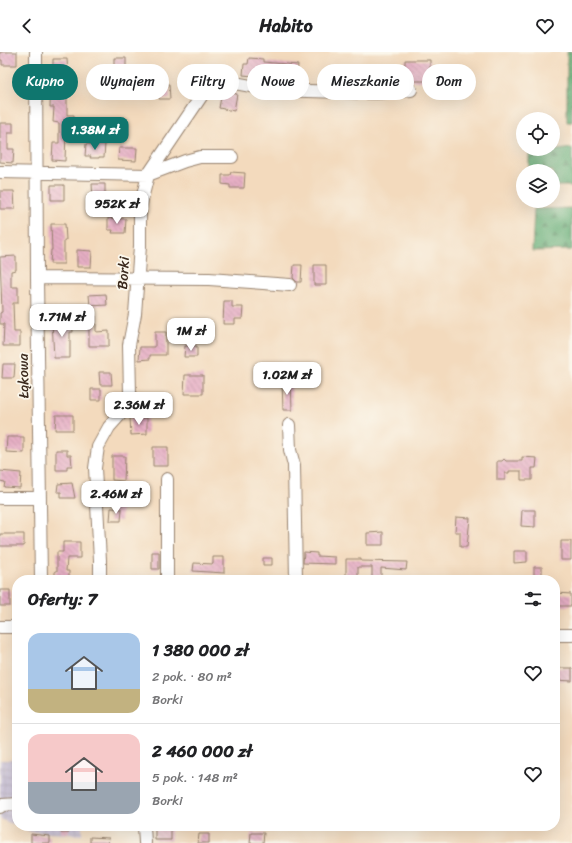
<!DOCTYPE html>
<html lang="pl">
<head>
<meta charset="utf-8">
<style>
  :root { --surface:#fff; --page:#f6f6f6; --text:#202124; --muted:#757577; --line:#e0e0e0; --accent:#0f766e }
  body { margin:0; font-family:Sriracha,sans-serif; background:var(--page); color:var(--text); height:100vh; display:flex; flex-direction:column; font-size:15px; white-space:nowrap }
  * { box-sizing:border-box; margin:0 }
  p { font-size:13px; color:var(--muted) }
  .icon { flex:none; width:22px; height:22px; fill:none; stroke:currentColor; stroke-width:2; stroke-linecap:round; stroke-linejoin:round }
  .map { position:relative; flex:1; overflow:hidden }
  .panel { position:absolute; left:12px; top:523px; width:548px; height:256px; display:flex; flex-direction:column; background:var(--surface); border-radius:16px; box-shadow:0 4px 16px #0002 }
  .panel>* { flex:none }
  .top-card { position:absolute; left:12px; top:12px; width:548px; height:36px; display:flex; gap:8px }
  .tools { position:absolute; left:516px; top:60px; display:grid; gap:8px }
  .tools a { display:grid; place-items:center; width:44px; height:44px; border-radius:50%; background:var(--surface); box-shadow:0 4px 16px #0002; font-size:20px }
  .price { position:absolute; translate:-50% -34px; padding:0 9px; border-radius:8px; background:#fff; color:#222; font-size:13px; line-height:26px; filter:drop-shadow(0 1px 2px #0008) }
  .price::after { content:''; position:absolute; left:50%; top:24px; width:12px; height:9px; margin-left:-6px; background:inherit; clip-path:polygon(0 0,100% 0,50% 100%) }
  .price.current { background:var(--accent); color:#fff }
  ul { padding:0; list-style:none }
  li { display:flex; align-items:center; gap:12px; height:100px; padding:0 16px }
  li+li { border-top:1px solid var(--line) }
  li span { display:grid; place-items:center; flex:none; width:112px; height:80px; border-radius:12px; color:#555 }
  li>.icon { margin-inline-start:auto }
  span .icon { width:48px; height:48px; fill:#fffc; stroke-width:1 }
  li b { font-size:17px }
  h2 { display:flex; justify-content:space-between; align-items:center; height:48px; padding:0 16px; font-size:17px }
  .tag { padding:0 14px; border-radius:18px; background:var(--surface); box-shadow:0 4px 16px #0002; font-size:14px; line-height:36px }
  .tag.current { background:var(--accent); color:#fff }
  header { display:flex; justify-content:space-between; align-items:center; height:52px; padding:0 16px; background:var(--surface); font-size:18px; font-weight:700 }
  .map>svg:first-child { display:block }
  .industrial { fill:url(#industrial-grid) }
  .forest { fill:url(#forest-firs); stroke:#4f6b49 }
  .building { fill:url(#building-back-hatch) }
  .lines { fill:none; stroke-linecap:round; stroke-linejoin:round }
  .minor-casing { stroke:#97826e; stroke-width:14 }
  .minor { stroke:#fff; stroke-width:12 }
  .labels { text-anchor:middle; stroke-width:3.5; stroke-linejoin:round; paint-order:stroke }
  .street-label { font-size:14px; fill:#3b2a1e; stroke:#fbf7ec }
</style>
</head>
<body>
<header><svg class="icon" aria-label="back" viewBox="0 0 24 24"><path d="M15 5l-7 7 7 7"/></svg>Habito<svg class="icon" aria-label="heart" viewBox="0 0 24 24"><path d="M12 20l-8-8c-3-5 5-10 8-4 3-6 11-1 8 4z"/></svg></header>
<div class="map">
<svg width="572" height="791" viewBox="0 0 572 791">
  <defs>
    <pattern id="industrial-grid" width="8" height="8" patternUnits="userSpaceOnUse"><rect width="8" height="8" fill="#c8bfd8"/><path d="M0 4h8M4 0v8" fill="none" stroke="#ada4b9"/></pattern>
    <pattern id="forest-firs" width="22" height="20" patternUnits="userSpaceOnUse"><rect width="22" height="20" fill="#63ac74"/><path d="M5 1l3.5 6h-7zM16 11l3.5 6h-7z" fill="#538c5f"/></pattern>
    <pattern id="building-back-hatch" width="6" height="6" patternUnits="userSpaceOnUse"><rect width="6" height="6" fill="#e6afc5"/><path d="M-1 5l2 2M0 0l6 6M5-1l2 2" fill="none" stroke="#bc8f9f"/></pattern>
  </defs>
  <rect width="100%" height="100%" fill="#fbf7ec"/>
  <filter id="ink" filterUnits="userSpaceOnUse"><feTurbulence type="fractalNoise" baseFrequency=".025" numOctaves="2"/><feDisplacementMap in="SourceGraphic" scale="8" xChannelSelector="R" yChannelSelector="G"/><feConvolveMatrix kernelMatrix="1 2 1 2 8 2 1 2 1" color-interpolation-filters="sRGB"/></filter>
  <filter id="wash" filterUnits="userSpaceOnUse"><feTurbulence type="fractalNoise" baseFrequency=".012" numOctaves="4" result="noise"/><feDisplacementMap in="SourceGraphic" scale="16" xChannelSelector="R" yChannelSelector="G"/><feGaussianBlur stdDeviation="0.9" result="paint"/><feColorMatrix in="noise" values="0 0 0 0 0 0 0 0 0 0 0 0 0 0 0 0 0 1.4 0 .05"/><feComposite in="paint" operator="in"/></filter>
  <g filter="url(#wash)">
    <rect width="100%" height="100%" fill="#f3dabd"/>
    <path class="industrial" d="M0 708H17V774L0 767Z
      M18 774H82V783L31 780Z"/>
    <path class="forest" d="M567 0H572V70H567Z
      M572 96V134H553V119H529V102Z
      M572 156V198L532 199 534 157Z"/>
    <g id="blocks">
      <path class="building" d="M0 0H17V13H2V8H0Z
        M114 6H126V16H114Z
        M249 6 263 7V10L298 13 296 30 273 28V26L243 23 244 12H248Z
        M53 7H67L68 24H59L60 39H67V63H74V74H72V79H66L65 109 52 108 53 91H59V71L53 70 54 55H50L51 28H53Z
        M405 8H430V29H411V23H405Z
        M157 32H169L170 47H159V41H157Z
        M222 40 237 42 234 59 219 56Z
        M0 71H13V81H8V97H14L13 111 0 110Z
        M86 92H105L104 105H99V106H90L91 104H85Z
        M119 96H137L136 109 118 108Z
        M231 120 245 121 244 136H230V133L222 132V123H230Z
        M92 132H105V147H93Z
        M51 133H64V148H51Z
        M0 139H14L15 157H0Z
        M108 166 126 167 125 181H112L113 178H108Z
        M51 172H65L66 188H64V212H50L51 198H52Z
        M77 198 92 199 91 215H77Z
        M16 204V218L11 219V235H18V251H13L14 280H20V294H3L4 272H0V261L2 260 0 205Z
        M294 213H302L301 230H297L293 226Z
        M314 213H326V233H314Z
        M106 242 107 253 90 254 89 243Z
        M224 249H232V255H243L242 267H235V272H223Z
        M89 264H96V280L109 279V294H89Z
        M72 268 73 280H70V306H54L52 269Z
        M155 280H166V303H150V307L139 308 140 295H155Z
        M185 294H197V305H184Z
        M3 312H15L14 326H2Z
        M99 320H111L112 333H100Z
        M185 323H203V342H184Z
        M282 329H291L292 358H283Z
        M91 337H101V348H91Z
        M56 363H73V378H55Z
        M130 366H147V382L131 383Z
        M7 385H24V401L6 400Z
        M153 395H168V414H153Z
        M56 398H67V403H71L72 414H67V418H56Z
        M112 404H125L124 429 112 428Z
        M522 405 537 406 536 416H532V428H521V419H509V421H505V428H497V409H502L504 407 506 409H522Z
        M0 419 21 421 20 436 4 435 5 430 0 429Z
        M72 431 75 446H61V440H57L58 432Z
        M111 456 122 457 121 469H110Z
        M522 458H535V475L521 474Z
        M456 465 470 466 467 495H460V480H455Z
        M383 480V493H367V481Z
        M0 482H24V494H0Z
        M561 489H571V508H561Z
        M63 490H80V506H67L66 519H69V528H55V519H57V500H63Z
        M514 499H527V510L514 511Z
        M152 500H159V517H152Z
        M304 500 317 501V504L335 505V512L303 511Z
        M213 505H224V521L193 519 194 511 213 512Z
        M263 506H272V513H263Z
        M346 507H361V509L407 510 406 518 381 516V528H372V515H358V528H346Z
        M534 515H542V527H534Z
        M0 538H10V554H0Z
        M557 541 571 542V554H557Z
        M555 616H572V629L555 628Z
        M61 774H69V781H61Z
        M155 774H171V788H155Z
        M251 781H264L263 791H250Z
        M31 782 50 784V791H31Z
        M199 782H209V791H198Z
        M90 785 109 786 108 791H90Z"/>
    </g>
  </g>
  <g filter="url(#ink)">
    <use href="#blocks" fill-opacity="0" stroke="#97826e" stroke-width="1"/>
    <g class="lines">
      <defs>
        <path id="minor" d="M36 0 37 226 41 528
          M0 120 148 123 185 109 200 105H232
          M37 226 209 227 290 233
          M289 373 290 398 294 413 296 528
          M167 427V528
          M0 446H40
          M100 528V508L95 416 98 395 109 375 126 356 130 342 129 293 135 262 140 194V157L144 139 148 123 213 27 273 38 376 41 411 38
          M0 575H17
          M555 583H572
          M0 755 2 753 17 752
          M144 774 145 791"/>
      </defs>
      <use href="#minor" class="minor-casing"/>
      <use href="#minor" class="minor"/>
    </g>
  </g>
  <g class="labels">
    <g class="street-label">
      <text transform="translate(123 221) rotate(-86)" y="5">Borki</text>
      <text transform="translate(23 324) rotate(-91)" y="5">Łąkowa</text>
    </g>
  </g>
</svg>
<div class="tools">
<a><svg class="icon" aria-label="locate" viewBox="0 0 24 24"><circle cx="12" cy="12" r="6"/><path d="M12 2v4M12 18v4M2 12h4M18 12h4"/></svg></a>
<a><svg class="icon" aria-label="layers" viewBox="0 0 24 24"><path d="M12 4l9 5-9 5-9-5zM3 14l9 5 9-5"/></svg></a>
</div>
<b class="price current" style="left:95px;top:99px">1.38M zł</b>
<b class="price" style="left:117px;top:173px">952K zł</b>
<b class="price" style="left:62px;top:286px">1.71M zł</b>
<b class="price" style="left:191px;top:300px">1M zł</b>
<b class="price" style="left:287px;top:344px">1.02M zł</b>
<b class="price" style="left:139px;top:374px">2.36M zł</b>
<b class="price" style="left:116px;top:463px">2.46M zł</b>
<div class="top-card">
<a class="tag current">Kupno</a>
<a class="tag">Wynajem</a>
<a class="tag">Filtry</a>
<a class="tag">Nowe</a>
<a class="tag">Mieszkanie</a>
<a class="tag">Dom</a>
</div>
<section class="panel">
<h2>Oferty: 7<svg class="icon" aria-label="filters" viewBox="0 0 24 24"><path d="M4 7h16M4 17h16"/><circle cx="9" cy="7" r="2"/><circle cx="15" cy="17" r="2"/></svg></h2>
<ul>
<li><span style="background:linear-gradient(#a9c7e8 70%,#c2b280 0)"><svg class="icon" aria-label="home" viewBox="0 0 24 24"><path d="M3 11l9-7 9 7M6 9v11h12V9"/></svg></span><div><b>1 380 000 zł</b><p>2 pok. · 80 m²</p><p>Borki</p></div><svg class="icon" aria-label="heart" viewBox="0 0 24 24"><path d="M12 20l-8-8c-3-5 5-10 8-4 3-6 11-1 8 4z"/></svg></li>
<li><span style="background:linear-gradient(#f6c9c9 60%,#9aa5b1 0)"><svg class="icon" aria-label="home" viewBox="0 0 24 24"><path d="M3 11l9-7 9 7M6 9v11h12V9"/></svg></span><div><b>2 460 000 zł</b><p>5 pok. · 148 m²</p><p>Borki</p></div><svg class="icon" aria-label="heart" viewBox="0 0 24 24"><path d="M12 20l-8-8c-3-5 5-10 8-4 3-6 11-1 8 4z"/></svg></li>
</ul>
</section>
</div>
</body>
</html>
